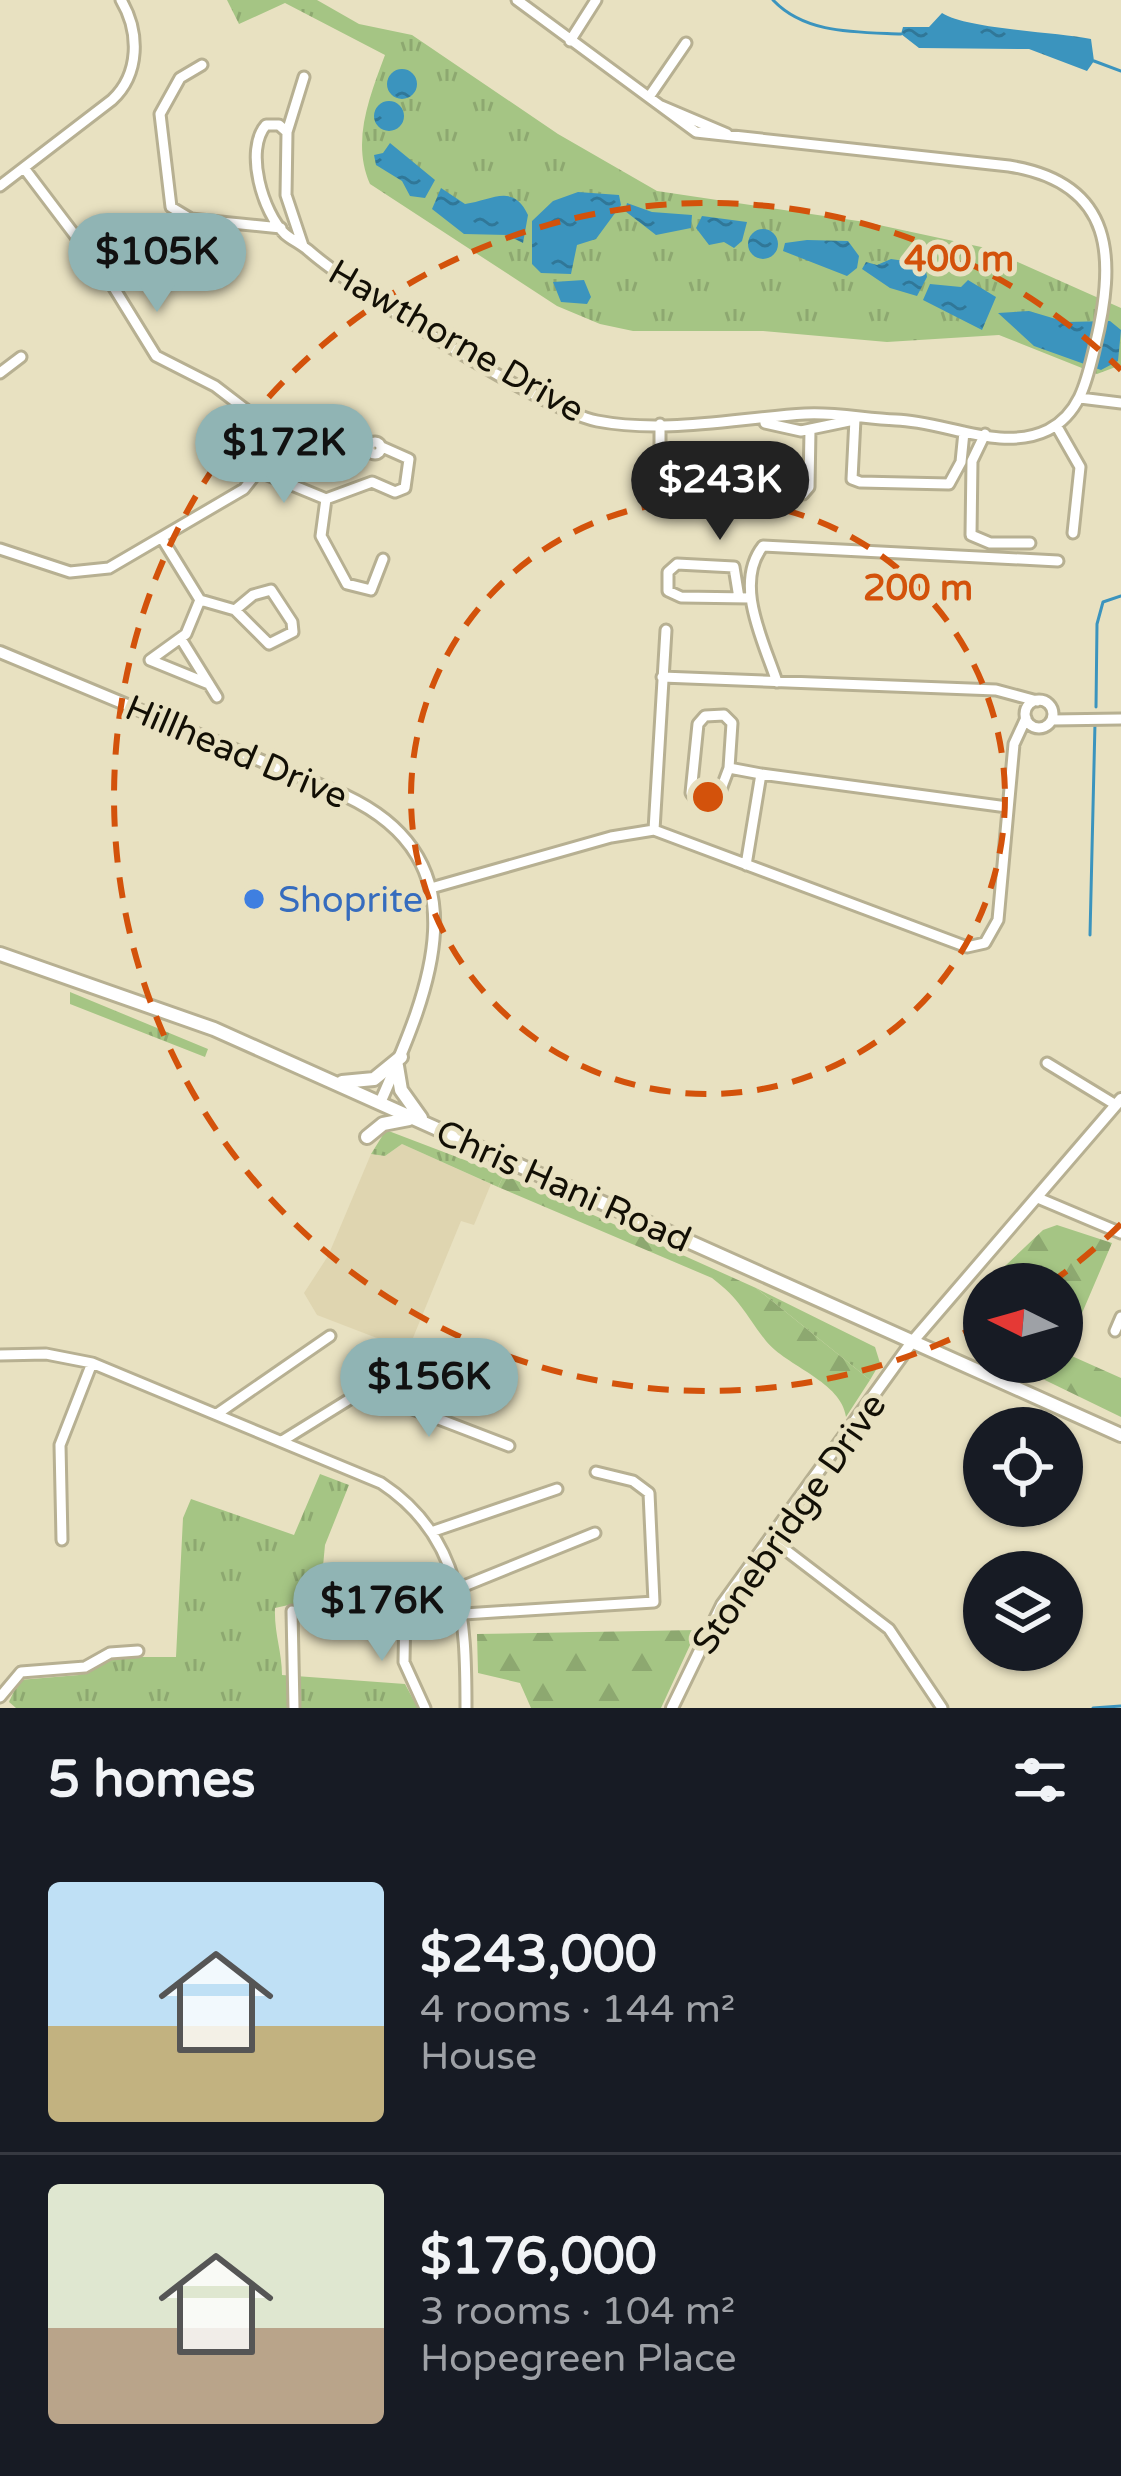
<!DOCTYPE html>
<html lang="en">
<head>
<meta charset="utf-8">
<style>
  :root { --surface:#171b24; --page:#20242c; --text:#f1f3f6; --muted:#9ea1a6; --line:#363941; --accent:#90b4b4 }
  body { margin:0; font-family:"Varela Round",sans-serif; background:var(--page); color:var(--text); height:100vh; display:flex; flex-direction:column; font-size:45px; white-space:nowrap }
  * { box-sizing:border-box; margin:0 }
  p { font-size:39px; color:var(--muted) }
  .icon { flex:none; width:66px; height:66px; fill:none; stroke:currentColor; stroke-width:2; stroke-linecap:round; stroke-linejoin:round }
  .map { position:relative; height:1708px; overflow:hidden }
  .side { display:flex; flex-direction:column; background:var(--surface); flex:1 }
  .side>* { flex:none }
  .needle { width:78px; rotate:275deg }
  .tools { position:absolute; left:963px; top:1263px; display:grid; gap:24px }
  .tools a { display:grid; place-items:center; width:120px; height:120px; border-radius:50%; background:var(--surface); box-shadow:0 3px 9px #0004; font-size:60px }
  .price { position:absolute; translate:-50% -102px; padding:0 27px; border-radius:42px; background:var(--accent); color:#111; font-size:39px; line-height:78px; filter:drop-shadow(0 3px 6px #0008) }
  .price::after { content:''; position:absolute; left:50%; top:72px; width:36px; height:27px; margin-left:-18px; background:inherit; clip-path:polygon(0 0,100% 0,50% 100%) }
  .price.active { background:#222; color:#fff }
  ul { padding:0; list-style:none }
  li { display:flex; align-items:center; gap:36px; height:300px; padding:0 48px }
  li+li { border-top:3px solid var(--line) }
  li span { display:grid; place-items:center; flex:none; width:336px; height:240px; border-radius:12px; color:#555 }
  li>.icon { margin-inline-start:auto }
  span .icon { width:144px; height:144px; fill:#fffc; stroke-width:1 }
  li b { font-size:51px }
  h2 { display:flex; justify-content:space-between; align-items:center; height:144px; padding:0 48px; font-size:51px }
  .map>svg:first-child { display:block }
  .built { fill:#dfd5b0 }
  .grass { fill:url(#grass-tufts) }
  .forest { fill:url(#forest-firs) }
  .water { fill:url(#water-ripples) }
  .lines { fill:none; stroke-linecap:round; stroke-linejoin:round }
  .stream { stroke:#3b94be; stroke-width:3 }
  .minor-casing { stroke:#b7b092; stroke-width:15 }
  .tertiary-casing { stroke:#b7b092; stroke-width:16 }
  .secondary-casing { stroke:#b7b092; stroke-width:18 }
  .minor { stroke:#fff; stroke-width:9 }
  .tertiary { stroke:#fff; stroke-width:10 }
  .secondary { stroke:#fff; stroke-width:12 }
  .ring { fill:none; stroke:#d3520b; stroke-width:6; stroke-dasharray:21 15 }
  .shop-dot { fill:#3f7fe0; stroke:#e8e1c1; stroke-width:4.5 }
  .labels { text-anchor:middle; stroke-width:10; stroke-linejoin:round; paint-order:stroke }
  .street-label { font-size:36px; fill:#120f05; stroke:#e8e1c1 }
  .shop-label { font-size:36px; fill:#366cbe; stroke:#e8e1c1; text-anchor:start }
  .centre { fill:#d3520b; stroke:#e8e1c1; stroke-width:6 }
  .ring-label { font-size:36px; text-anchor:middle; font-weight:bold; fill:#d3520b; stroke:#e8e1c1; stroke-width:10; stroke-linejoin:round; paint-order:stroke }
</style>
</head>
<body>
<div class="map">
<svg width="1121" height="1708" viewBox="0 0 1121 1708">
  <defs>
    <pattern id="grass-tufts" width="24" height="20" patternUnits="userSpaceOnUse" patternTransform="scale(3)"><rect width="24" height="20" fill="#a5c584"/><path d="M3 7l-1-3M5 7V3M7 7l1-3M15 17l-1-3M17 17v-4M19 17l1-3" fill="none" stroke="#8da870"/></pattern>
    <pattern id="forest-firs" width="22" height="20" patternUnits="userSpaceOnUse" patternTransform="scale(3)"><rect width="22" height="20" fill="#a5c584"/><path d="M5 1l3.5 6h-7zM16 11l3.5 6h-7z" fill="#8da870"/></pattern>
    <pattern id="water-ripples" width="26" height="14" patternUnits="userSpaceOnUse" patternTransform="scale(3)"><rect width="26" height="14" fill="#3b94be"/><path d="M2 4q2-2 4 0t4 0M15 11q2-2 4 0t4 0" fill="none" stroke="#307798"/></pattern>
  </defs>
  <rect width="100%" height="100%" fill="#e8e1c1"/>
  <path class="built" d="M402 1144 491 1184 474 1225 461 1221 408 1350 317 1315 304 1293 328 1256 371 1154 385 1156Z"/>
  <path class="grass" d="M227 0H317L359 24 412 35 558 134 657 191 865 222 986 248 1121 308V365L1097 374 999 335 887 342 763 331H633L600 324 557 306 370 184C351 141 370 96 385 55L285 3 239 24Z
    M70 992 208 1049 205 1057 70 1004Z
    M386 1130 504 1175 498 1187 402 1144 385 1156 371 1154Z
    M756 1288 875 1347 880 1363 870 1380Z
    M320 1474 349 1485 325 1545 320 1598 275 1608C274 1633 282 1652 282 1675L405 1684 418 1708H16L9 1702 19 1680 79 1675 115 1657H176L183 1518 191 1499 294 1535Z"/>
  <path class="forest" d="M504 1175 756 1288 870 1380 846 1417C842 1382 786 1366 766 1341 745 1314 741 1300 712 1278L498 1187Z
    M1057 1225 1112 1243 1065 1353 1121 1378V1417L1008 1362H1062V1284H986L1043 1230Z
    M697 1630 661 1708H531L520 1683 478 1673 477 1634Z"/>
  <path class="water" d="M942 13C967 29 1055 32 1091 39L1094 61 1087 71 1029 49 919 48 901 34 903 27H929Z
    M387 84a15 15 0 1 1 30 0a15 15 0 1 1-30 0Z
    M374 116a15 15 0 1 1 30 0a15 15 0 1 1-30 0Z
    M390 143 435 180 425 198 410 196 402 181 376 165 374 155 383 153Z
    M441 188 465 204C491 201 513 182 528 215L523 243 507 235 464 234 432 209Z
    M578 192 619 195 621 205 596 239 577 245 571 274 541 273 532 264V221L553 201Z
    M627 203 652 212 692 215 691 228 656 235 625 211Z
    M702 216 747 222 742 241 734 248 724 242 709 245 696 228Z
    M748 244a15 15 0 1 1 30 0a15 15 0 1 1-30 0Z
    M807 240 848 241 859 256 857 268 847 276 783 251 785 243Z
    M891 259 925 264 927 277 917 296 890 288 862 269 866 262 877 265Z
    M584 280 591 297 587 304 561 302 553 282Z
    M968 280 996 297 982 330 923 300 930 284 961 287Z
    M1029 311 1066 322 1110 321 1121 330 1118 361 1101 370 1034 346 998 313Z"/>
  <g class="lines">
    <path class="stream" d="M773 0C805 34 855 32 901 34
      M1094 61 1121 71
      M1096 707 1097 624 1103 602 1121 596
      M1090 935 1095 723
      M1093 1708 1121 1706"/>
    <defs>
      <path id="minor" d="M570 41 596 0
        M202 65 180 78 160 114 171 207 191 219 281 228
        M649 97 686 43
        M661 106 727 134
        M287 132 304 77
        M0 186 112 100C140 74 140 32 121 0
        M303 246 286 195 287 132 279 125H266C244 150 263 213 285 234 292 240 301 244 308 250 352 289 543 410 597 421 665 434 737 418 805 414 835 412 866 419 896 420 944 421 1001 453 1048 430 1081 413 1087 379 1095 346 1116 260 1116 183 1009 166L696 132 517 0
        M0 373 21 357
        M1080 398 1121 403
        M855 419 852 479 860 482 949 484 961 462 964 432
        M765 423 801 431 854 420
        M660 424V479L665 485 803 494 809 487 810 430
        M1056 425 1080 467 1073 533
        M985 434 972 461 971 535 990 543H1030
        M369 448a6 6 0 1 1 12 0a6 6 0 1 1-12 0Z
        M258 471 326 499
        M326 499 321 536 347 584 371 590 383 559
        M326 499 372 482 395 492 405 488 409 459 382 447
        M163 540 200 600
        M0 549 70 572 109 568 244 489 258 471 262 450 254 416 215 386 156 356 111 283 24 168
        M739 598 734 567 677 564 668 572V591L681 597 750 598
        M200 600 235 610 269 644 293 632 292 622 271 590 253 595 235 610
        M200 600 186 634 150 660 209 684
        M666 630 654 830 967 947 985 943 998 920 1014 744 1026 718
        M181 639 217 697
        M662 677 996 690 1037 701
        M777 682C764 642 733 584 763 546L1058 561
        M1025 714a14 14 0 1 1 28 0a14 14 0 1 1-28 0Z
        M724 715 732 723 729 768 717 800 697 801 691 793 698 724 705 716Z
        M1052 720 1121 719
        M729 768 761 774
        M746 865 761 774 1007 807
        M431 888 611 837 654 830
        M1047 1063 1116 1105
        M1038 1198 1121 1233
        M1115 1331 1121 1317
        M0 1355 46 1354 92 1363 381 1483C463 1537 466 1618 466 1708
        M373 1384 410 1408 509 1446
        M217 1414 330 1336
        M282 1441 395 1371
        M434 1531 557 1489
        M770 1538 889 1629 942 1708
        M62 1540 60 1445 92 1363
        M459 1588 595 1533
        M405 1606 404 1662 425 1708
        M292 1611 294 1708
        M464 1614 654 1602 649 1493 633 1481 596 1472
        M0 1697 21 1672 85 1667 110 1653 138 1651"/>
      <path id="tertiary" d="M0 652 346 796C488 863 427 995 380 1103
        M672 1708 722 1605 912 1342 1121 1099"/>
      <path id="secondary" d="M0 954 214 1029 1121 1435
        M397 1066 401 1090 421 1118
        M342 1082 374 1079 401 1057
        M367 1137 383 1124 409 1119"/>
    </defs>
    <use href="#minor" class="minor-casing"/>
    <use href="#tertiary" class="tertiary-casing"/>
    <use href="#secondary" class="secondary-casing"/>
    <use href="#minor" class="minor"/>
    <use href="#tertiary" class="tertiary"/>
    <use href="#secondary" class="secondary"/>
  </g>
  <g class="ring">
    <circle cx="708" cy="797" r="297"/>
    <path d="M1121 1224A594 594 0 0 1 1049 1284M982 1324A594 594 0 1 1 1121 370"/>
  </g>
  <circle class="shop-dot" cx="254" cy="899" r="12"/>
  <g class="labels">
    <g class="street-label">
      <text transform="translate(457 340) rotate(30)" y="13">Hawthorne Drive</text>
      <text transform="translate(237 751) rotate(23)" y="13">Hillhead Drive</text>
      <text transform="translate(564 1185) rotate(24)" y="13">Chris Hani Road</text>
      <text transform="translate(788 1523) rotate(-55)" y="13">Stonebridge Drive</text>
    </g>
    <g class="shop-label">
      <text x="278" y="912">Shoprite</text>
    </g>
  </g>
  <circle cx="708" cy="797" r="18" class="centre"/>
  <g class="ring-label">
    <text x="959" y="271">400 m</text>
    <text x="918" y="600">200 m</text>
  </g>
</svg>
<div class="tools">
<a><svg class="needle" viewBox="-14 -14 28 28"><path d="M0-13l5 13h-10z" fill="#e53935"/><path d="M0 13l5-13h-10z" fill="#9ea1a6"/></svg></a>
<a><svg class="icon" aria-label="locate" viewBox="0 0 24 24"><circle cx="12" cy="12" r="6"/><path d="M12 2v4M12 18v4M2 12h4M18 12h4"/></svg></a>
<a><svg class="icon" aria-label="layers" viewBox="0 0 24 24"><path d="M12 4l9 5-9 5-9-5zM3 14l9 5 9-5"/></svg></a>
</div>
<b class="price" style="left:157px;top:315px">$105K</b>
<b class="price" style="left:284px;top:506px">$172K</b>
<b class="price active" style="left:720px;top:543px">$243K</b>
<b class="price" style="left:429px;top:1440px">$156K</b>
<b class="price" style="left:382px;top:1664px">$176K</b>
</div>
<section class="side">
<h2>5 homes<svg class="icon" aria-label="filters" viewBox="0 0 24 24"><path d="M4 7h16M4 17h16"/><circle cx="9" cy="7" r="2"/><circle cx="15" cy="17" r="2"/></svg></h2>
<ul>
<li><span style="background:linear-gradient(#bfe0f5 60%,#c2b280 0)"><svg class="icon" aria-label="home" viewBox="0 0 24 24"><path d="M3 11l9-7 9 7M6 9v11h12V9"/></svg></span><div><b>$243,000</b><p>4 rooms · 144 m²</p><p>House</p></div></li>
<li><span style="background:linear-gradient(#dfe7d0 60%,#b9a48a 0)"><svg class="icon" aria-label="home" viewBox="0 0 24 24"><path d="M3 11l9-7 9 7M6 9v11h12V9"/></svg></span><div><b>$176,000</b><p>3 rooms · 104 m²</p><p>Hopegreen Place</p></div></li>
</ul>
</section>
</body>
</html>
